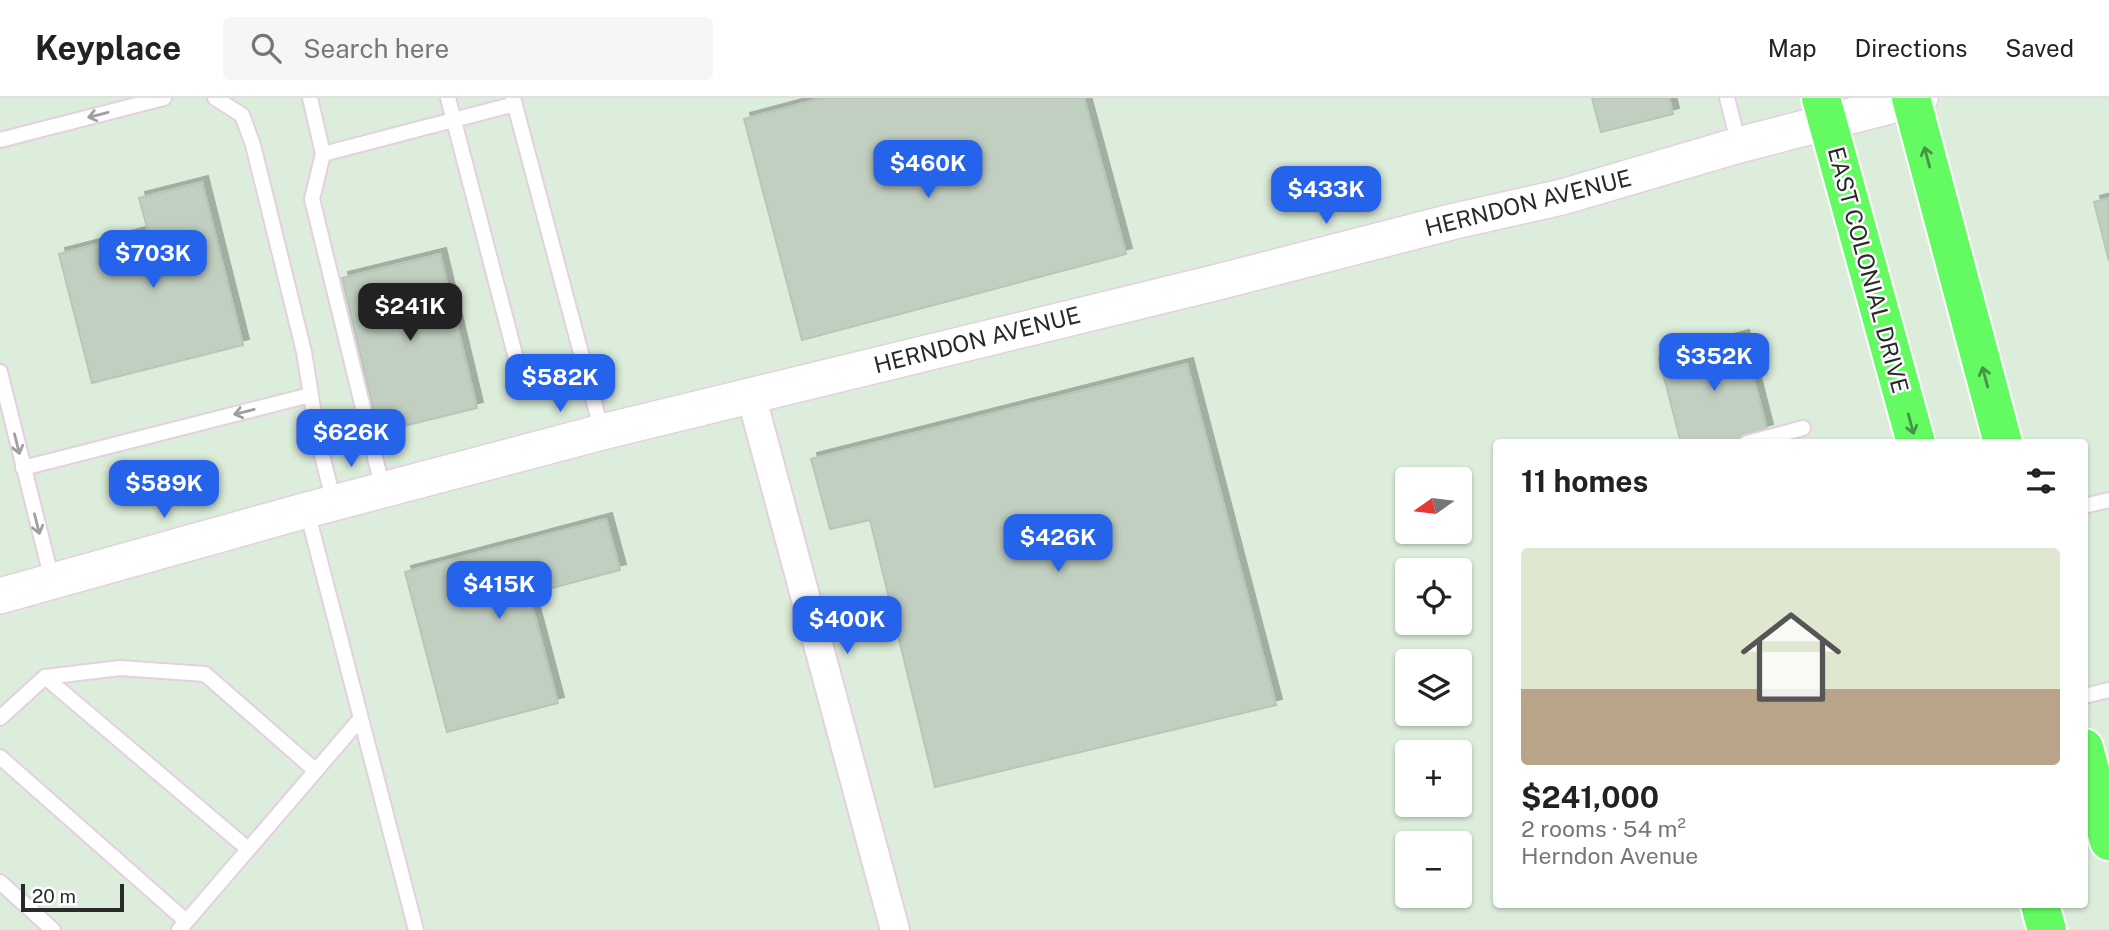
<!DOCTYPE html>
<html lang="en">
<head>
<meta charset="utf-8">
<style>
  :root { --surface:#fff; --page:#f6f6f6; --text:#222; --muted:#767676; --line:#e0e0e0; --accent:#2563eb }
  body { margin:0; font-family:"Public Sans",sans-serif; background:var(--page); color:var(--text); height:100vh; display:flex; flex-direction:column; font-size:26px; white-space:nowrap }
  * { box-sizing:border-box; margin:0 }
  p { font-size:23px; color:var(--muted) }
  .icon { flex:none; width:38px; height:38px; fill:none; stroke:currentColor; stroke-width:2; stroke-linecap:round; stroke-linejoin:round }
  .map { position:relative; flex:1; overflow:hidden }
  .details { position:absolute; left:1493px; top:341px; width:595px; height:469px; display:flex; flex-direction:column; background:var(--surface); border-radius:7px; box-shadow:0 2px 5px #0004 }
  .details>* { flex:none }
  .needle { width:46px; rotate:256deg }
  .controls { position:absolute; left:1395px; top:369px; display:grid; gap:14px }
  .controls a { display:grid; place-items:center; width:77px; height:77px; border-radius:7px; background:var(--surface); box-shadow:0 2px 5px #0004; font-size:35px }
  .scale { position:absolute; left:21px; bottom:18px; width:103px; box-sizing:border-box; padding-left:7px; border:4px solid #2a2a2a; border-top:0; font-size:19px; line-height:24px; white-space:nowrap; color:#2a2a2a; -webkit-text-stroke:5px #fff; paint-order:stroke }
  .price { position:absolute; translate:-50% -60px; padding:0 16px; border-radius:14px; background:var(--accent); color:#fff; font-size:23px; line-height:46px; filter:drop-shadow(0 2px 4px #0008) }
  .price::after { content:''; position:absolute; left:50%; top:42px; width:21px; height:16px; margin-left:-10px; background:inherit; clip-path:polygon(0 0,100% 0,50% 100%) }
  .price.current { background:#222; color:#fff }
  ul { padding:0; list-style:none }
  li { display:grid; align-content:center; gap:14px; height:371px; padding:0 28px }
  li span { display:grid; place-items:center; height:217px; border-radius:7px; color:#555 }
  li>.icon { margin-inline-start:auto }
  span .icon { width:126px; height:126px; fill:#fffc; stroke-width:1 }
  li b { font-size:30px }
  h2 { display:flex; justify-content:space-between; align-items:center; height:84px; padding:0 28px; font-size:30px }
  header { display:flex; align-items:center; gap:42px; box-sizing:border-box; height:98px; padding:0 35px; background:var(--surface); border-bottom:2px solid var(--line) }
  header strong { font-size:33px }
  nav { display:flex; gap:38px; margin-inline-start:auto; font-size:24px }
  .search { width:490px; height:63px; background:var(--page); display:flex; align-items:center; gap:18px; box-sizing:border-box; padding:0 24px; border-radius:7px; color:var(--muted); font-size:26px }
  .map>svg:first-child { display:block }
  .building { fill:#c1cfc1; stroke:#b5c8b5; stroke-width:2; filter:url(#shadow) }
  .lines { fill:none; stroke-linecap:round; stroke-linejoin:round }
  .service-casing { stroke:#e4d0e0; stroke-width:18 }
  .minor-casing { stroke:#e4d0e0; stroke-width:32 }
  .tertiary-casing { stroke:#e4d0e0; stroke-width:38 }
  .trunk-casing { stroke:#fff; stroke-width:42 }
  .service { stroke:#fff; stroke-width:14 }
  .minor { stroke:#fff; stroke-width:28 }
  .tertiary { stroke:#fff; stroke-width:35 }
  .trunk { stroke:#64fb62; stroke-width:38 }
  .oneway { stroke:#9f9f9f }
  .oneway2 { stroke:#479246 }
  .labels { text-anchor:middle; stroke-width:5; stroke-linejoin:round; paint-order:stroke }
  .street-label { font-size:23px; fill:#2a2a2a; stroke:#fff }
</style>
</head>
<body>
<header>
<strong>Keyplace</strong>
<div class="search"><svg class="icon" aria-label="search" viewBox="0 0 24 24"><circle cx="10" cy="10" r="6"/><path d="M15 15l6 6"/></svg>Search here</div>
<nav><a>Map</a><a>Directions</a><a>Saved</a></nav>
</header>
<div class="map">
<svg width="2109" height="832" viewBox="0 0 2109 832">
  <defs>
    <filter id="shadow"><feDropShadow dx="6" dy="-6" stdDeviation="0" flood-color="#0004"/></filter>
  </defs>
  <rect width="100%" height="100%" fill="#dceddb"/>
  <path class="building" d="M822 0H1084L1126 156 802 242 744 21Z
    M1592 0H1669L1673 16 1601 34Z
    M202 84 243 247 92 285 59 156 148 133 139 100Z
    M2109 100V163L2094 104Z
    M440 156 477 310 379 334 342 180Z
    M1743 238 1767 332 1743 339 1744 345H1681L1659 260Z
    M1187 266 1276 607 935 689 870 422 830 431 811 361Z
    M606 421 620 472 529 496 558 605 447 634 405 474Z"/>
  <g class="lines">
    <defs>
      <path id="service" d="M215 0 242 17 253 47 304 254 318 341 334 405
        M310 0 323 56
        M448 0 518 268
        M513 0 602 334
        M1727 0 1739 47
        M0 42 164 0
        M0 274 52 482
        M1747 345 1803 330
        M23 370 310 297
        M383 392 312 101 323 56 515 6
        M2084 408 2109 402
        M307 413 416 832
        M45 579 248 751
        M2084 598 2109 592
        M0 620 45 579 120 570 205 576 316 673
        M0 659 186 823
        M0 784 53 832
        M179 832 361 620"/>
      <path id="minor" d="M751 297 895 832"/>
      <path id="tertiary" d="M0 498 307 412 602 334 1214 185 1455 123 1562 99 1739 47 1920 0"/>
      <path id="trunk" d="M1821 0 1916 345
        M1911 0 2003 345
        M2084 650 2109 743
        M2040 807 2047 832"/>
    </defs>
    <use href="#service" class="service-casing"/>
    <use href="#minor" class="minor-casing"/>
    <use href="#tertiary" class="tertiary-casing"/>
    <use href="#trunk" class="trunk-casing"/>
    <use href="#service" class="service"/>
    <use href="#minor" class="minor"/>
    <use href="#tertiary" class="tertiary"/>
    <use href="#trunk" class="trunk"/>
  </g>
  <defs><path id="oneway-shaft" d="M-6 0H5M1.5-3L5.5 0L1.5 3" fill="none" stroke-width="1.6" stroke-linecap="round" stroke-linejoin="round" transform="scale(1.75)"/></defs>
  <g class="oneway">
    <use href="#oneway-shaft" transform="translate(98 17) rotate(166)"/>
    <use href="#oneway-shaft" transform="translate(244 314) rotate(166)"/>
    <use href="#oneway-shaft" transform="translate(17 346) rotate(76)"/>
    <use href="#oneway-shaft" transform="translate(37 426) rotate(76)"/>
  </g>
  <g class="oneway2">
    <use href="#oneway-shaft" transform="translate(1927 59) rotate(-105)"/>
    <use href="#oneway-shaft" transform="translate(1985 279) rotate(-105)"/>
    <use href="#oneway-shaft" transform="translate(1911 326) rotate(75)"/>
  </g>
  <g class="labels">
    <g class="street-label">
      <text transform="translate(1528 105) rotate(-14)" y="8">HERNDON AVENUE</text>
      <text transform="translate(1868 172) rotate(75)" y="8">EAST COLONIAL DRIVE</text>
      <text transform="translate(977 242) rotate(-14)" y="8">HERNDON AVENUE</text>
    </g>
  </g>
</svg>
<div class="controls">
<a><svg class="needle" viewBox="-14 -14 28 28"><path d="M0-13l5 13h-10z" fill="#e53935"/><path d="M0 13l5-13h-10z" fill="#767676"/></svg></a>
<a><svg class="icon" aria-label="locate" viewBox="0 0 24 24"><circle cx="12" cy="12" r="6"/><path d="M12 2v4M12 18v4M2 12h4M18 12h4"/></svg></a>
<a><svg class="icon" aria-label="layers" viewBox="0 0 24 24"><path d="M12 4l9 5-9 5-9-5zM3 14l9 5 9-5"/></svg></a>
<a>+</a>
<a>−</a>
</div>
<div class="scale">20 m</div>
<b class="price" style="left:928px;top:102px">$460K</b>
<b class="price" style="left:1326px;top:128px">$433K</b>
<b class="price" style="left:153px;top:192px">$703K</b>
<b class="price current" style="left:410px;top:245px">$241K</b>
<b class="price" style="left:1714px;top:295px">$352K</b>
<b class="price" style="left:560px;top:316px">$582K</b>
<b class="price" style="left:351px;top:371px">$626K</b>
<b class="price" style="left:164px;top:422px">$589K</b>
<b class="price" style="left:1058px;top:476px">$426K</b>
<b class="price" style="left:499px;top:523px">$415K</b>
<b class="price" style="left:847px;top:558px">$400K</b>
<section class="details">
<h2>11 homes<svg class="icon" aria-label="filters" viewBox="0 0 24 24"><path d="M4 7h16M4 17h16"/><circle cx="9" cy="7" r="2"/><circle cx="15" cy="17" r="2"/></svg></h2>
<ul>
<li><span style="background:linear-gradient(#dfe7d0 65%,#b9a48a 0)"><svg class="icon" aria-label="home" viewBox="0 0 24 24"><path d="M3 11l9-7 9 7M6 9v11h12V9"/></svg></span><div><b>$241,000</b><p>2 rooms · 54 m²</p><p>Herndon Avenue</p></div></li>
</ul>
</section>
</div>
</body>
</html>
